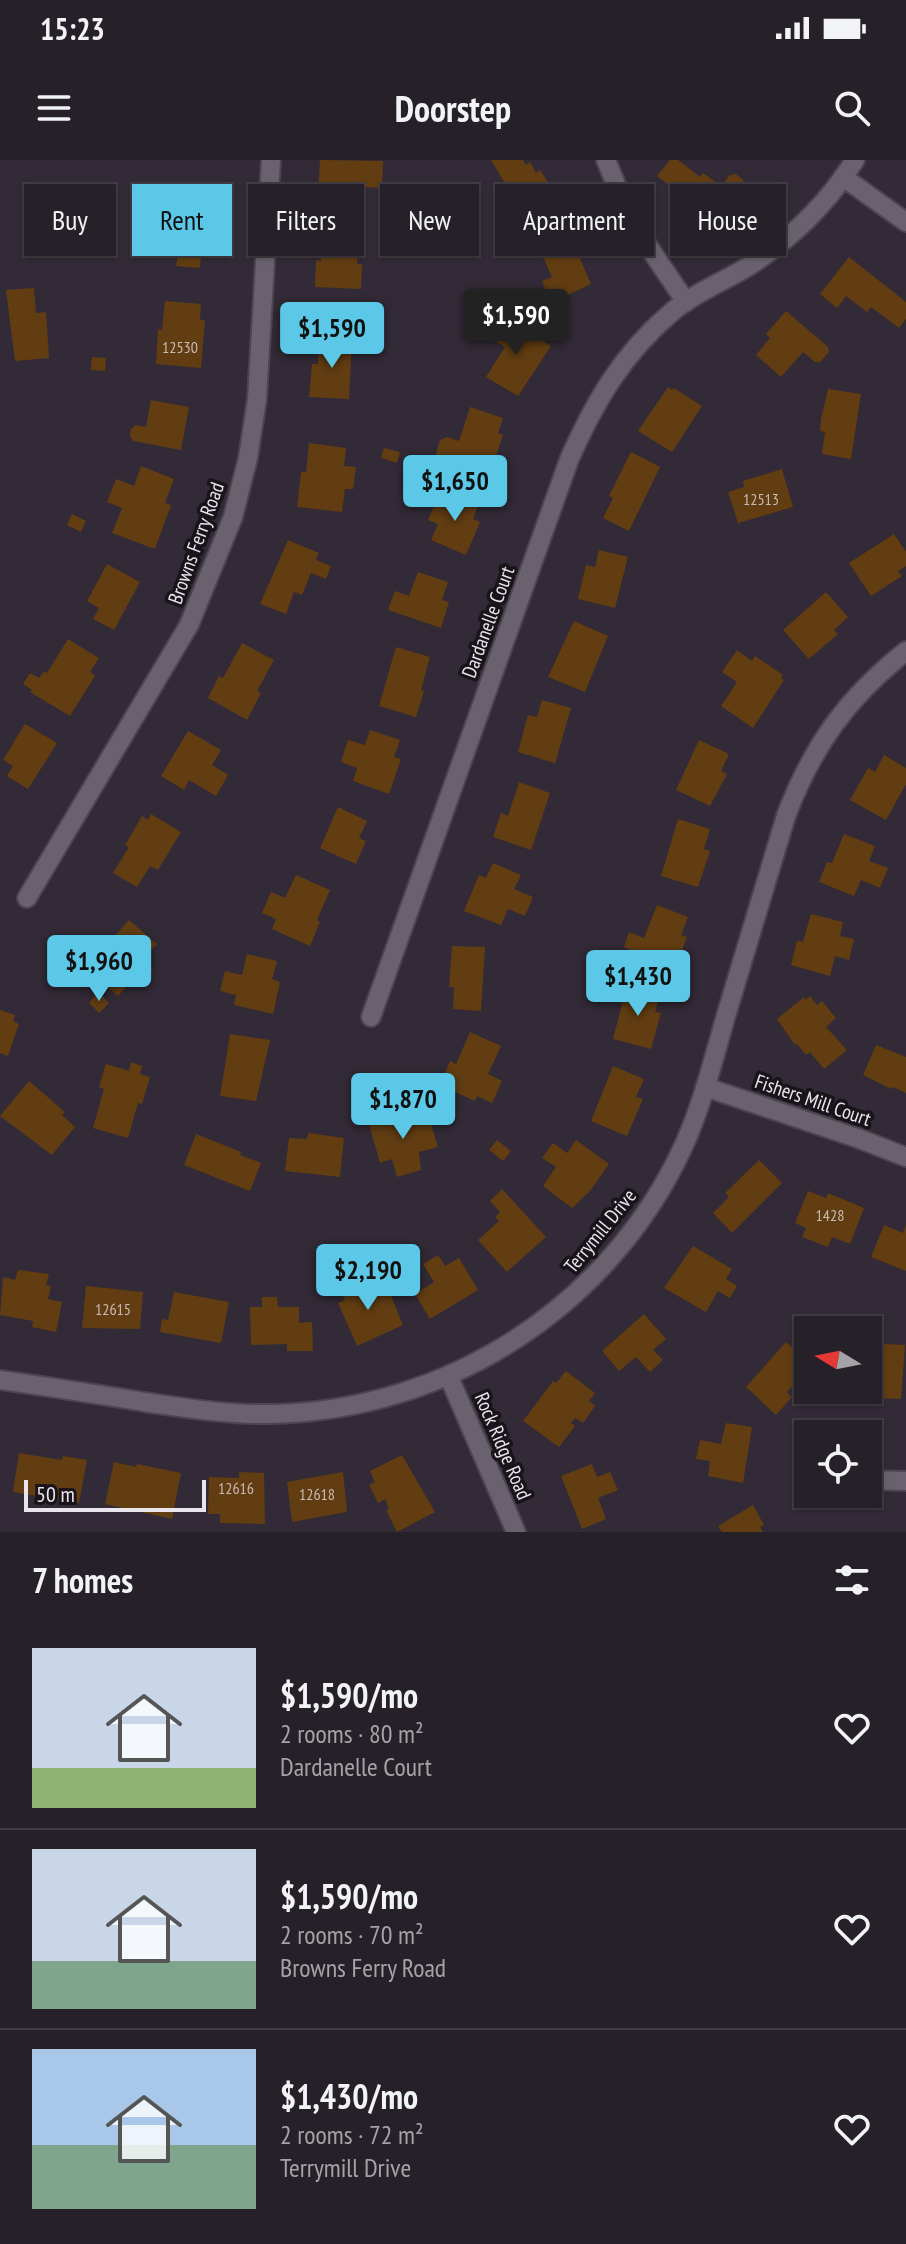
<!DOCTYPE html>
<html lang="en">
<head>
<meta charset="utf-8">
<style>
  :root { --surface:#262028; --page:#2e2830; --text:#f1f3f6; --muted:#a4a3a8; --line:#423e45; --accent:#5bc8e7 }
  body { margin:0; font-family:"PT Sans Narrow",sans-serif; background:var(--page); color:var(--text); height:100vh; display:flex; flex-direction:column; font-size:30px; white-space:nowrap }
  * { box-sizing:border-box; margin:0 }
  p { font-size:26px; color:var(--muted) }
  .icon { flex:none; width:44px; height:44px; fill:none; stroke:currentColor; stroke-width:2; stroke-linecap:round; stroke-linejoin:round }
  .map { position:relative; height:1372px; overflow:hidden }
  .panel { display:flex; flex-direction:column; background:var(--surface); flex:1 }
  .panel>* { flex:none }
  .top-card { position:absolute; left:24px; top:24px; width:858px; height:72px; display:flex; gap:16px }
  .needle { width:52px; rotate:280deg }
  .buttons { position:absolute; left:794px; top:1156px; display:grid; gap:16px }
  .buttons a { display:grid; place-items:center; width:88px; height:88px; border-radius:0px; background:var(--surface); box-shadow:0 2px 6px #0004,0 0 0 2px var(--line); font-size:40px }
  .scale { position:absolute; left:24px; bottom:20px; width:182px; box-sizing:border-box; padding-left:8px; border:4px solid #eae5ed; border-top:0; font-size:22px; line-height:28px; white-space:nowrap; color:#eae5ed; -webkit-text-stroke:6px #18141a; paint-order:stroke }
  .price { position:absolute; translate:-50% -68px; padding:0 18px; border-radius:8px; background:var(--accent); color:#111; font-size:26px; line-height:52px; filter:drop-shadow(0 2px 4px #0008) }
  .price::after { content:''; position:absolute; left:50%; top:48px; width:24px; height:18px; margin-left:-12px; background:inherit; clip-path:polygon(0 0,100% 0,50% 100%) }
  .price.current { background:#222; color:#fff }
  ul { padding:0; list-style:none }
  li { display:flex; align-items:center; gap:24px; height:200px; padding:0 32px }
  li+li { border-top:2px solid var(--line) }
  li span { display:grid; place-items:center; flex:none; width:224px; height:160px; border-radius:0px; color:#555 }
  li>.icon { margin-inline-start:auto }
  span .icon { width:96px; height:96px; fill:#fffc; stroke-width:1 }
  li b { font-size:34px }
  h2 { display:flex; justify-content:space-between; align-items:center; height:96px; padding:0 32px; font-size:34px }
  .tag { padding:0 28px; border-radius:0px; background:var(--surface); box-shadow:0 2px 6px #0004,0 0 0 2px var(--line); font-size:28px; line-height:72px }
  .tag.current { background:var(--accent); color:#111 }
  .status { display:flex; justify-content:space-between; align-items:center; height:56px; padding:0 40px; background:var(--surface); direction:ltr }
  .status svg { height:22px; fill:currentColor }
  header { display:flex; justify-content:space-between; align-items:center; height:104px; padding:0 32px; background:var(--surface); font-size:36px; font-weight:600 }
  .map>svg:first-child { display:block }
  .building { fill:#623d12 }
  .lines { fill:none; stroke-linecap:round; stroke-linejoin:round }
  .street-casing { stroke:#4c4550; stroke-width:22 }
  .street { stroke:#6a616f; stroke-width:18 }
  .labels { text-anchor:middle; stroke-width:7; stroke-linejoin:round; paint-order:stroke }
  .number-label { font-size:16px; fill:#c8bbb6 }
  .street-label { font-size:20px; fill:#eae5ed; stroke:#18141a }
</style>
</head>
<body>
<div class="status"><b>15:23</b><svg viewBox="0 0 49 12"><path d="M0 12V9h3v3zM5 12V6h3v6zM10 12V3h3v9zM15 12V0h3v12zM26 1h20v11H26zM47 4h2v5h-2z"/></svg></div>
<header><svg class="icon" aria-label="menu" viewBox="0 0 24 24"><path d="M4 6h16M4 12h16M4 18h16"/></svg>Doorstep<svg class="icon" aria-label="search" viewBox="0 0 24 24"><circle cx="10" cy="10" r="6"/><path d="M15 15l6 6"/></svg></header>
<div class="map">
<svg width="906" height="1372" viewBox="0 0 906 1372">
  <rect width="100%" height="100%" fill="#322a36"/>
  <path class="building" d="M320 0 383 1 382 28 344 26V36L318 35Z
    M491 0H523L526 5 530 2 536 13 540 10 550 25 546 28 552 38 524 55Z
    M670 0H678L700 17 703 13 721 26 730 15 736 14 743 20 744 26 717 63 708 56 704 61 681 44 686 38 657 16Z
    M166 52 205 56 200 108 176 106 178 95 150 92 154 53Z
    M558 61 567 81 572 80 591 124 561 138 558 131 548 135 542 121 552 117 532 72Z
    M323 62 359 64 357 104H362L361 129 315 127 316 100 321 101Z
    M849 97 906 142V159L899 168 871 147 867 152 846 136 837 148 820 134Z
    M34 128 36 153 46 152 49 198 15 201 6 130Z
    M165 141 201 144 200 160H205L201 208 156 204 158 169 162 170Z
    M786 151 828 187 829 192 820 202H815L803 192 781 217 756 195 770 178 766 174Z
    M500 161 515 170 518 166 551 186 518 236 486 217 505 187 490 178 489 173 496 162Z
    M319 178 352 180 349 239 309 237 312 204H318Z
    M92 197 106 198 105 211 91 210Z
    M668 227 672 230 674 228 702 246 672 292 638 271Z
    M828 229 861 234 851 299 822 294 825 272 820 271 821 259Z
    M151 240 189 247 181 290 133 281 130 276 131 269 136 265 146 267Z
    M470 247 503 258 498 273 503 275 489 317 439 301 436 293 440 280 447 277 459 281Z
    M309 283 346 288 344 306 356 307 353 329H345L342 352 297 347 301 312H306Z
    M384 288 400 292 397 303 381 298Z
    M631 292 660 307 629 371 603 358 613 338 609 336Z
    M141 306 174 319 165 343 171 345 155 389 112 373 122 348 107 342 116 319 134 326Z
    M782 309 793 347 738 363 728 332 744 327 743 321Z
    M451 331 479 343 473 359 480 362 466 395 431 380 438 364 428 360 436 341 446 345Z
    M72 354 86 361 81 372 67 365Z
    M894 374 906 392V406L898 411 902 416 871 436 849 403Z
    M288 380 319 393 316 400 331 406 326 419 311 413 302 435 294 432 286 454 260 444Z
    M599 390 628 397 615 448 578 439 586 405 595 407Z
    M107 404 140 422 114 470 93 459 99 448 87 441Z
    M418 412 448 422 442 440 449 442 441 468 388 450 395 431 409 436Z
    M826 432 848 457 834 470 838 474 809 499 783 470Z
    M574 461 608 476 585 532 548 517Z
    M68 479 99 498 90 512 95 516 70 556 30 532 32 530 23 524 30 513 39 518 44 511 47 513Z
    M242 483 274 500 257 531 261 533 247 560 208 538 219 516 223 518Z
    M396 487 430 497 421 530 424 531 416 557 379 546Z
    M737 490 752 501 755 496 783 515 781 518 784 520 753 568 721 546 737 522 722 512Z
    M542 540 571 548 555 603 518 592 528 555 537 557Z
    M25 564 57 583 28 629 7 616 13 606 3 600Z
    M370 570 400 580 394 597 401 599 389 634 353 621 357 608 341 602 348 580 365 585Z
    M188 571 221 590 212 605 228 615 216 636 189 620 184 630 161 616Z
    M699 580 729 594 721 611 727 614 710 646 676 630Z
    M884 595 906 608V624L886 660 850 640 868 608 875 612Z
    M519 622 550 633 531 690 493 677 501 653 508 656Z
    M338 647 367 661 359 678 366 681 356 704 320 688Z
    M151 654 181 672 158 710 150 706 137 727 113 713 129 687 125 685 142 656 148 660Z
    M678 659 710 669 704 689 710 691 698 727 661 716Z
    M844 674 875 686 869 701 888 708 880 728 861 720 854 736 819 722 827 702 832 703Z
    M493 703 521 715 514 729 533 737 525 756 508 749 501 765 464 751 479 715 486 718Z
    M296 715 330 730 317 760 320 762 310 786 272 769 276 759 262 753 271 732 285 738Z
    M657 745 688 757 681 775 687 777 675 809 624 787 629 772 644 778Z
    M811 754 843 762 840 776 854 779 849 800 835 796 830 816 791 805 797 781 803 782Z
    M129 760 157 784 142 800 153 810 143 822 136 816 118 836 83 806 100 787 103 789Z
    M452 786 485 787 481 851 453 849 454 827H449Z
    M247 794 277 801 272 819 280 822 273 854 234 845 236 835 220 831 225 811 242 815Z
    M627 825 660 834 655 852 661 853 651 889 613 879Z
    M98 832 109 843 99 853 89 843Z
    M810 836 817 845 822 841 836 858 826 867 847 890 824 909 810 892 806 895 797 884 795 885 777 859 804 837 805 840Z
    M0 850 15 855 13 861 19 864 8 896 0 893Z
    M470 872 501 886 488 914 502 921 492 943 477 936 475 941 440 925 450 901 456 904Z
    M230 874 270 880 256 941 220 936Z
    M876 885 906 897V933L893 927 891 929 863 915Z
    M131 902 142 906 140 914 150 917 142 944 138 943 128 978 93 968 104 929 99 927 106 904 129 911Z
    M613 906 644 919 636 937 643 939 627 976 591 961Z
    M29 921 65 952 62 955 75 967 52 995 0 956Z
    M409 953 411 959 428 954 438 987 419 992 421 1010 397 1017 392 999 380 1003 369 964Z
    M308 973 344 978 340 1017 285 1011 289 978 307 979Z
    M196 974 241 992 240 995 261 1003 250 1031 184 1005Z
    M497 980 511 991 503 1001 489 990Z
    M576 980 609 1004 590 1031 572 1048 543 1026 556 1007 542 998 553 983 567 993Z
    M759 1000 782 1023 732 1073 713 1053 729 1037 725 1033Z
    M502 1029 546 1077 507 1112 478 1080 499 1061 495 1057 500 1052 490 1041Z
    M808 1031 826 1038 828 1033 864 1048 850 1084 832 1077 828 1087 802 1077 806 1068 795 1063Z
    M884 1065 903 1073 906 1065V1111L871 1097Z
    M693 1086 732 1109 726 1119 737 1126 730 1138 718 1131 706 1152 664 1128Z
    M438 1095 445 1106 459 1098 478 1130 430 1159 415 1134 434 1122 423 1104Z
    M18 1110 49 1114 46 1125 51 1126 48 1139 62 1142 56 1172 32 1167 33 1161 0 1155 3 1117 15 1120Z
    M357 1118 364 1134 386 1124 403 1165 357 1186 338 1143 345 1140 339 1125Z
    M86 1126 143 1132 140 1169 82 1168Z
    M174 1132 229 1142 221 1183 160 1172 162 1159 168 1160Z
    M262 1137H277L278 1147H299V1163L312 1162 313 1191H287V1184L251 1185 250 1147H262Z
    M644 1154 666 1179 653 1190 663 1200 650 1212 636 1197 619 1211 602 1191Z
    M786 1182 808 1201V1209L787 1232 792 1237 776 1255 746 1227Z
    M884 1184 905 1185 901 1239 879 1238 880 1230 868 1229V1192L883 1193Z
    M566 1211 595 1233 589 1241 595 1246 583 1263 575 1258 571 1263 575 1266 559 1287 523 1261 553 1221 556 1223Z
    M726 1263 752 1267 743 1323 708 1316 710 1301 696 1299 700 1280 721 1284Z
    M19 1293 62 1300 63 1296 87 1300 79 1343 13 1332Z
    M402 1295 435 1352 397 1372 386 1350 389 1349 385 1339 378 1343 369 1325 375 1322 370 1311Z
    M114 1302 136 1307 137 1304 181 1313 172 1359 105 1344Z
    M592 1304 597 1317 610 1312 618 1330 598 1338 606 1359 582 1369 561 1316Z
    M239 1312 264 1313 265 1364 220 1363V1354H208L209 1317 239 1318Z
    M343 1312 347 1352 292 1362 287 1322Z
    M753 1345 764 1365 760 1367 763 1372H722L718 1366Z"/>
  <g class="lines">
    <defs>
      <path id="street" d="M606 0 631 61 686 142
        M843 17 906 62
        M27 738 189 465 233 357 248 298 257 239 271 0
        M371 857 569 300C595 241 623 193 673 151 697 131 726 121 752 104 793 77 829 41 855 0
        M705 927 860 979 906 997
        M449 1217 516 1372
        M0 1220C48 1227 96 1234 144 1242 186 1248 228 1255 270 1254 447 1251 610 1147 684 985 702 945 713 901 725 859 746 791 766 723 786 656 813 585 847 538 906 491
        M868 1320 906 1321"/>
    </defs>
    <use href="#street" class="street-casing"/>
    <use href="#street" class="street"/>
  </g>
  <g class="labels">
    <g class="number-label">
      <text x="180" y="193">12530</text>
      <text x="761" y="345">12513</text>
      <text x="830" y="1061">1428</text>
      <text x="113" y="1155">12615</text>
      <text x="236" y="1334">12616</text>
      <text x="317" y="1340">12618</text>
    </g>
    <g class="street-label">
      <text transform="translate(196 383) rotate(-70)" y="7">Browns Ferry Road</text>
      <text transform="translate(488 462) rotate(-70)" y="7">Dardanelle Court</text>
      <text transform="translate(813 940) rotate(19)" y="7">Fishers Mill Court</text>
      <text transform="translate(600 1071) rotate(-51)" y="7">Terrymill Drive</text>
      <text transform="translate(503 1286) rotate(67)" y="7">Rock Ridge Road</text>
    </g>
  </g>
</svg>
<div class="buttons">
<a><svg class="needle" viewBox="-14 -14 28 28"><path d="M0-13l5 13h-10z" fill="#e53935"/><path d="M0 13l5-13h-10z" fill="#a4a3a8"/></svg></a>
<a><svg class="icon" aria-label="locate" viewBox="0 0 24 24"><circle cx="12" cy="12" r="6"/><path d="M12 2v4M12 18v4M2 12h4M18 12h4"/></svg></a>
</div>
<div class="scale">50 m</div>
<b class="price current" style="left:516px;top:197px">$1,590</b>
<b class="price" style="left:332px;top:210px">$1,590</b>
<b class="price" style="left:455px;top:363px">$1,650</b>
<b class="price" style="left:99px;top:843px">$1,960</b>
<b class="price" style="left:638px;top:858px">$1,430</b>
<b class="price" style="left:403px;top:981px">$1,870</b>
<b class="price" style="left:368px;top:1152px">$2,190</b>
<div class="top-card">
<a class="tag">Buy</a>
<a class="tag current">Rent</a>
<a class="tag">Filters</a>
<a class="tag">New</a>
<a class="tag">Apartment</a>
<a class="tag">House</a>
</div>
</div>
<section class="panel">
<h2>7 homes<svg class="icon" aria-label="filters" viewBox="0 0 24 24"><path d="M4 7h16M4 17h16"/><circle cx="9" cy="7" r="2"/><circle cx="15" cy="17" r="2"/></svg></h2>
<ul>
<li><span style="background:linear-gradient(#c9d6e8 75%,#8fb573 0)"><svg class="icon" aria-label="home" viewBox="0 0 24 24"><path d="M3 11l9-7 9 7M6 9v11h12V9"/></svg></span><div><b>$1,590/mo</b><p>2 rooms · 80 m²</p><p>Dardanelle Court</p></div><svg class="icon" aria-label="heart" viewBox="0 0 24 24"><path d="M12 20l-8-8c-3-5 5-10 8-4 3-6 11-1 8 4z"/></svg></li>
<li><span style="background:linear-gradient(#c9d6e8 70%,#7fa58c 0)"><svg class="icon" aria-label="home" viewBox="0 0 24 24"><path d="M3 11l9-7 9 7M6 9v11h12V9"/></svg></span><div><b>$1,590/mo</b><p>2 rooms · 70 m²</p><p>Browns Ferry Road</p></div><svg class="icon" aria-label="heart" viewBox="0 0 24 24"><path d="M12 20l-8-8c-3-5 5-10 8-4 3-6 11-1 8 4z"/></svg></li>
<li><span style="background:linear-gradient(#a9c7e8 60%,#7fa58c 0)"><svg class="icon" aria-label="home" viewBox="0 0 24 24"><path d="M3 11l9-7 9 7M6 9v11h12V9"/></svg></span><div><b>$1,430/mo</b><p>2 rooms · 72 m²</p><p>Terrymill Drive</p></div><svg class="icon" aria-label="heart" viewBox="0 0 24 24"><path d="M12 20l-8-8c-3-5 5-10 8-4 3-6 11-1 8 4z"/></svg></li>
</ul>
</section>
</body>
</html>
